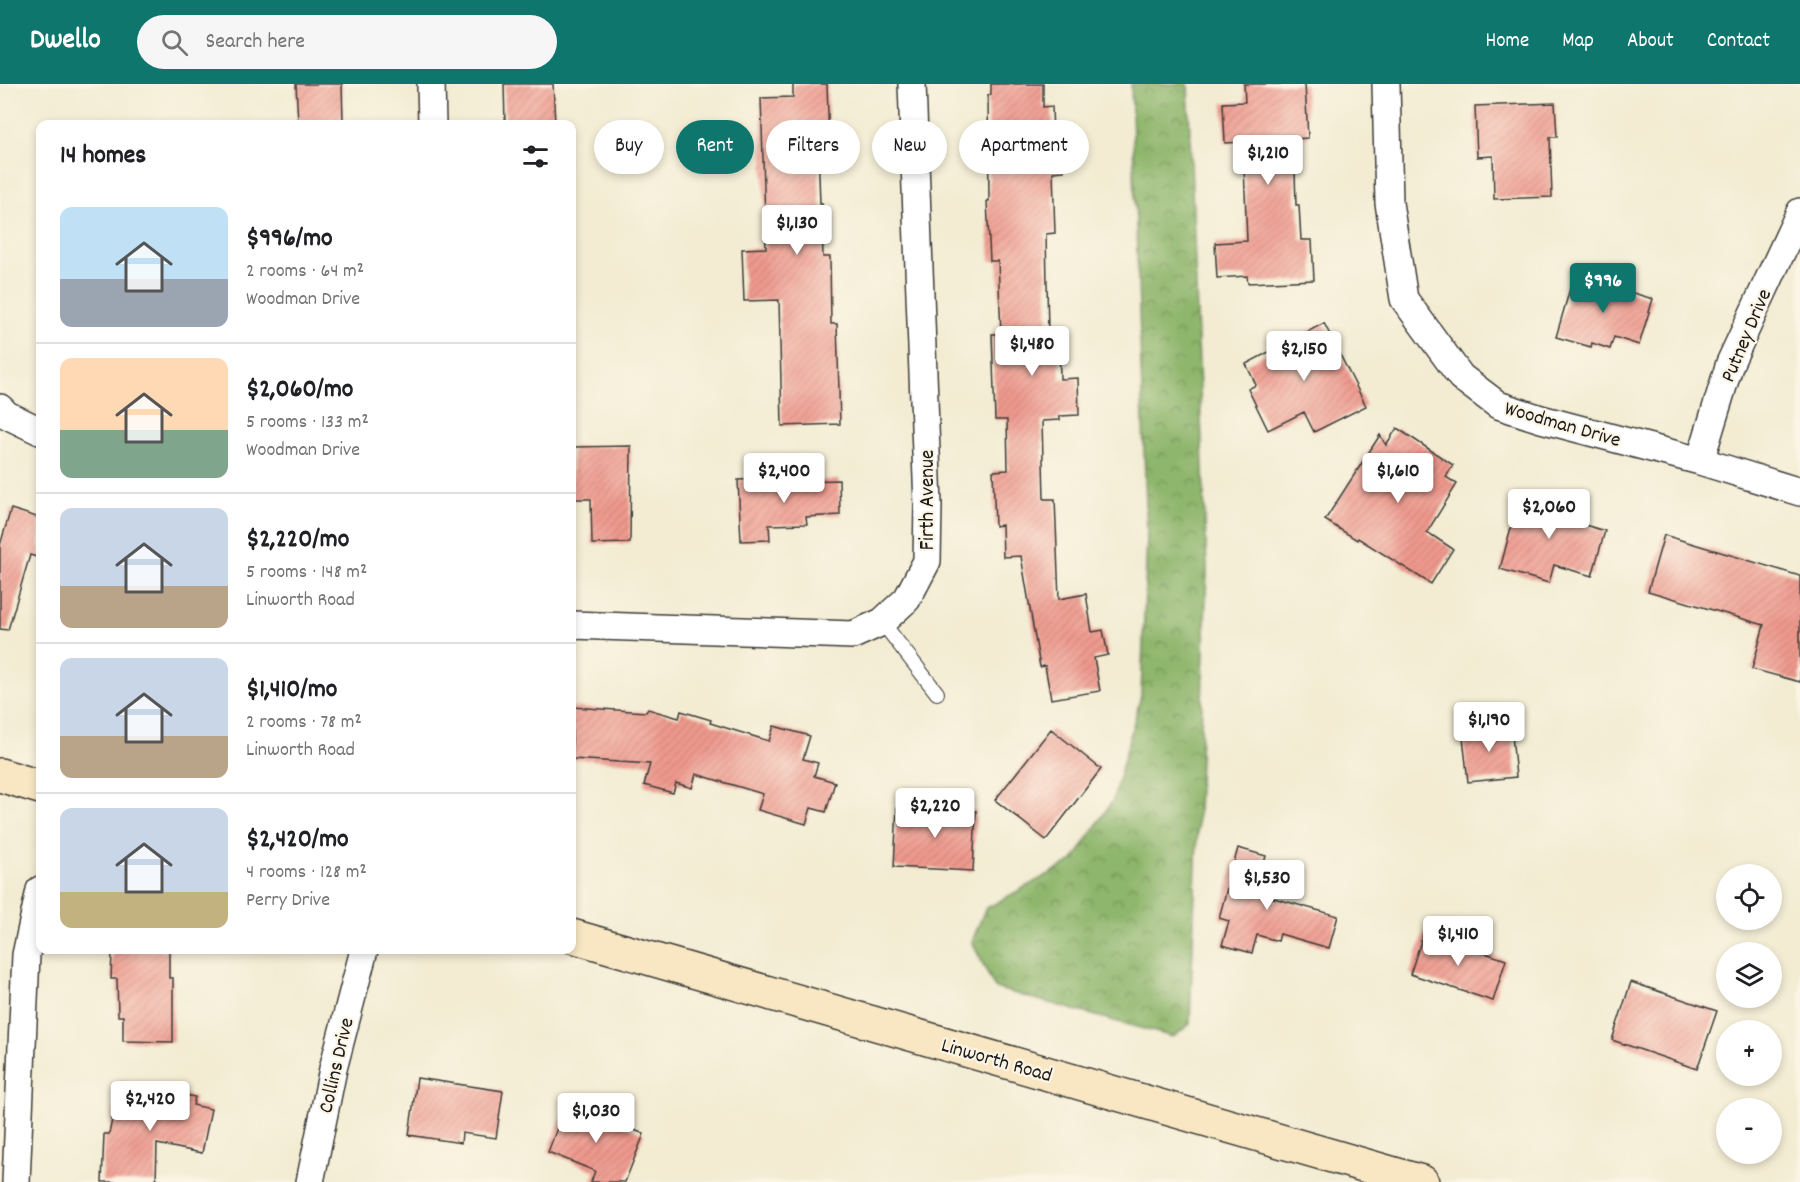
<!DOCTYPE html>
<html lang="en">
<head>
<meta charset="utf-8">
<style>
  :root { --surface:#fff; --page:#f6f6f6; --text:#202124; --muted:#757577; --line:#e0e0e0; --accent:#0f766e }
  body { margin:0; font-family:Dekko,sans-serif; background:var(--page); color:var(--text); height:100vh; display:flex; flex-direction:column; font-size:22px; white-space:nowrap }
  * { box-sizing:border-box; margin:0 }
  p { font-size:20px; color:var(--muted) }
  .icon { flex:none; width:33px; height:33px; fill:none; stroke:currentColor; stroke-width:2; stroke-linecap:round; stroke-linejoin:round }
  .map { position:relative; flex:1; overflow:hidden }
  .side { position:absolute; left:36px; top:36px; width:540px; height:834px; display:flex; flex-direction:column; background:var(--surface); border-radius:12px; box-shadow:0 3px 9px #0003 }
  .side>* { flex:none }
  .hud { position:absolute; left:594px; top:36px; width:570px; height:54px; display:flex; gap:12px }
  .buttons { position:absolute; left:1716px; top:780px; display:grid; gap:12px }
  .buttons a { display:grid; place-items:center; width:66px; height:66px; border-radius:50%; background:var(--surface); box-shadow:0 3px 9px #0003; font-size:30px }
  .price { position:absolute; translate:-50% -51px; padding:0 14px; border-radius:6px; background:#fff; color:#222; font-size:20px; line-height:39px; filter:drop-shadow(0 2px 3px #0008) }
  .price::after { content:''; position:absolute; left:50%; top:36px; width:18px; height:14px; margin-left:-9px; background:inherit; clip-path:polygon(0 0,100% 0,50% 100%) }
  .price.active { background:var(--accent); color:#fff }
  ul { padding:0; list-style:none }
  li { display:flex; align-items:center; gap:18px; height:150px; padding:0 24px }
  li+li { border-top:2px solid var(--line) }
  li span { display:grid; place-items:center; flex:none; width:168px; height:120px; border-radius:12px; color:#555 }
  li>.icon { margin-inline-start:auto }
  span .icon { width:72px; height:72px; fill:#fffc; stroke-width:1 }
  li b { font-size:26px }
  h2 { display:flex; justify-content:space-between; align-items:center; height:72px; padding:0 24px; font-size:26px }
  .tag { padding:0 21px; border-radius:27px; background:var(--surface); box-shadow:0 3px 9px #0003; font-size:21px; line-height:54px }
  .tag.active { background:var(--accent); color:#fff }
  header { display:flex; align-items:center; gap:36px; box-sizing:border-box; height:84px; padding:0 30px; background:var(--accent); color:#fff }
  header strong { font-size:28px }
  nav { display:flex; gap:33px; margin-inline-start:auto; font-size:21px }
  .search { width:420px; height:54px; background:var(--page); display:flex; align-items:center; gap:15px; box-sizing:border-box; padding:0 21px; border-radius:33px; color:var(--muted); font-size:22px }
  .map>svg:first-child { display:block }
  .forest { fill:url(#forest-crowns); stroke:#556944; stroke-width:1.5 }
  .building { fill:url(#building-hatch) }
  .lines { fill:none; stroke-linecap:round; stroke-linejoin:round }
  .service-casing { stroke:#3c3b37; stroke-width:16 }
  .minor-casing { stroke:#3c3b37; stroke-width:30 }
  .secondary-casing { stroke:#3c3b37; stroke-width:36 }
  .service { stroke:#fff; stroke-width:14 }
  .minor { stroke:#fff; stroke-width:27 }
  .secondary { stroke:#f9e7c3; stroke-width:33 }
  .labels { text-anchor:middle; stroke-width:4.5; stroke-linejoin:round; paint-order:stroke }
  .street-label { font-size:21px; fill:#1c1c1c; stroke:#fcf5e5 }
</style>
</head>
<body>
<header>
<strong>Dwello</strong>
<div class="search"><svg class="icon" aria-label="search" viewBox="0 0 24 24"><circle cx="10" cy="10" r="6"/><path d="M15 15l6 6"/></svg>Search here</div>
<nav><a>Home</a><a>Map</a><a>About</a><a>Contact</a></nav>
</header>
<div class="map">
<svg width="1800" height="1098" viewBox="0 0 1800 1098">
  <defs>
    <pattern id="forest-crowns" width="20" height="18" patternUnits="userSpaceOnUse" patternTransform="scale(1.5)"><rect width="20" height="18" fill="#8eb66c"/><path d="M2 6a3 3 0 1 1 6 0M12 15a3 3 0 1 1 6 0" fill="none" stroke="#739358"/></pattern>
    <pattern id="building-hatch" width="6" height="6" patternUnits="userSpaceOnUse" patternTransform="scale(1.5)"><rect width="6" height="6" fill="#ef998d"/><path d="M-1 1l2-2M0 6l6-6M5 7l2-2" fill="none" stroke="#cc8379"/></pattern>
  </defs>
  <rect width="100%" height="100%" fill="#fcf5e5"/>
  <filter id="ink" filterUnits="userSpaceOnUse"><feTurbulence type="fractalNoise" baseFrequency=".0167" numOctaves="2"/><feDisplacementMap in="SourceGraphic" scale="12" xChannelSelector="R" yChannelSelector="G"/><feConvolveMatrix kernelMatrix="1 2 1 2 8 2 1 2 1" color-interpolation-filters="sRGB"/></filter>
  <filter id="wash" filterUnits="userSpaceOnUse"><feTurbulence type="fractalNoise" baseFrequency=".008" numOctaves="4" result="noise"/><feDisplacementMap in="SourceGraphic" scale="24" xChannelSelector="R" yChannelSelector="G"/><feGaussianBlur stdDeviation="1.35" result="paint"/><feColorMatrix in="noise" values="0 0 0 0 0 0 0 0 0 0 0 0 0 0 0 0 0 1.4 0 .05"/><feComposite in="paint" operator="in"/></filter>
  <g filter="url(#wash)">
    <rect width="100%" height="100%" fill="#f3ecd3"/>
    <path class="forest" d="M1131 0H1188L1207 486 1190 940 1173 953 995 904 972 858 985 825 1073 777 1113 716 1141 612 1147 451Z"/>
    <g id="blocks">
      <path class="building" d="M296 0H342L343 37 298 39Z
        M504 0H553L555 40H505Z
        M793 0H827L829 61 818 62 820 120H822L823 173H830L831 240H837L840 340 782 342 779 216 744 217 742 165 766 164 761 14 793 13Z
        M991 0H1043V23L1052 22 1053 53H1063L1064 87 1053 88 1055 149 1046 150 1048 248H1059L1060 295 1078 294 1079 331 1060 332V336L1042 337 1044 415H1055L1059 515 1086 510 1092 548 1103 546 1108 571 1094 574 1100 607 1051 615 1045 582 1040 583 1021 472 1003 473 1002 441 995 442 993 387 1008 386 1007 336H995L992 250H1001L998 177H990L987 117H989L988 11H991Z
        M1244 0H1305L1308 54 1294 55 1296 121H1299L1301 156H1312L1314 196 1248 199 1247 192 1217 194 1215 159 1247 157 1243 58 1225 59 1223 19 1245 18Z
        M1555 19 1557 53H1550L1552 113 1494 115 1493 72 1477 73 1475 22Z
        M1574 191 1653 215 1639 261 1614 253 1610 265 1592 259 1591 263 1556 253Z
        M1324 239 1366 322 1314 348 1304 328 1268 346 1248 305 1256 301 1246 280Z
        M1397 344 1453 381 1446 393 1457 400 1427 448 1453 465 1431 500 1358 454 1357 456 1325 436 1380 351 1386 361Z
        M631 362 630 459 592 460 591 415H572V363Z
        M803 393V397L839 396 840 431 806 433 807 440 769 441 770 456 741 457 738 396Z
        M1520 409 1578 425 1575 438 1605 447 1592 492 1554 481 1549 499 1500 485Z
        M11 425 40 434V474L30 471 8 546 0 545V461Z
        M1664 451 1800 492V598L1752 585 1764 541 1648 507Z
        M572 623 646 628 648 625 679 634 681 627 711 636 710 639 769 657 774 642 810 652 803 675 818 679 814 692 835 698 826 728 811 724 806 740 758 726 763 710 696 690 692 704 676 699 673 709 644 701 650 680 572 675Z
        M1511 640 1516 693 1468 698 1462 645Z
        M1051 645 1101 685 1046 756 995 716Z
        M897 723 976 727 973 787 894 783Z
        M1238 764 1266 772 1256 809 1338 832 1329 864 1280 850 1278 857 1257 851 1252 869 1222 861 1229 837 1219 834Z
        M1424 848 1506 876 1493 917 1410 890Z
        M112 866H169V894H173V958L123 957V932H118L117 895H111Z
        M1631 898 1717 927 1697 985 1612 956Z
        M417 994 503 1007 496 1054 462 1049 461 1059 409 1051Z
        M120 998 195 1013 193 1021 211 1025 202 1069 157 1060 156 1098H102L104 1050H109Z
        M567 1018 644 1050 625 1098H591L595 1087 548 1068Z"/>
    </g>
  </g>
  <g filter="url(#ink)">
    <use href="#blocks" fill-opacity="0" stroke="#3c3b37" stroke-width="1.5"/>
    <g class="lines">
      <defs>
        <path id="service" d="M882 538 937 609"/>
        <path id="minor" d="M431 0 432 40
          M1386 0 1389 119 1404 215 1461 293 1498 321 1541 335 1700 377 1800 408
          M0 324 7 331 40 347
          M1700 377 1730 279 1800 128
          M572 541 853 551 882 538 907 515 927 477 928 421 912 0
          M16 1098 26 871 40 806
          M310 1098 333 985 364 866"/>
        <path id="secondary" d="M0 691 40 703
          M572 852 1422 1098"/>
      </defs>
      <use href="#service" class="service-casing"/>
      <use href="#minor" class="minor-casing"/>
      <use href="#secondary" class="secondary-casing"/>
      <use href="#service" class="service"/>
      <use href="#minor" class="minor"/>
      <use href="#secondary" class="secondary"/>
    </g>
  </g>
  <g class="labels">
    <g class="street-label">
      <text transform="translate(1745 251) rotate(-67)" y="7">Putney Drive</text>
      <text transform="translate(1563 339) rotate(16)" y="7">Woodman Drive</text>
      <text transform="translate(926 416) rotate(-90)" y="7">Firth Avenue</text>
      <text transform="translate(997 975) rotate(16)" y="7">Linworth Road</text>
      <text transform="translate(335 981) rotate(-77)" y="7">Collins Drive</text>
    </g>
  </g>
</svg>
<div class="buttons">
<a><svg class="icon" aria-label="locate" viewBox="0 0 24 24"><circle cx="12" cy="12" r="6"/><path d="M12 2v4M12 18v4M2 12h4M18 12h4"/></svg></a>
<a><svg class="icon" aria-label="layers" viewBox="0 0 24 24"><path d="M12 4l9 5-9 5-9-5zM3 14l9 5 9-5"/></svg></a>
<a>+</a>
<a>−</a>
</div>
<b class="price" style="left:1268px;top:102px">$1,210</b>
<b class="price" style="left:797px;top:172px">$1,130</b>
<b class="price active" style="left:1603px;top:230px">$996</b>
<b class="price" style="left:1032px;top:293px">$1,480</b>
<b class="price" style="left:1304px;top:298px">$2,150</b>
<b class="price" style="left:784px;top:420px">$2,400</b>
<b class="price" style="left:1398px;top:420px">$1,610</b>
<b class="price" style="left:1549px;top:456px">$2,060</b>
<b class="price" style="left:1489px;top:669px">$1,190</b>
<b class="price" style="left:935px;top:755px">$2,220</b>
<b class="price" style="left:1267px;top:827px">$1,530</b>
<b class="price" style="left:1458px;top:883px">$1,410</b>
<b class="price" style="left:150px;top:1048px">$2,420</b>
<b class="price" style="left:596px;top:1060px">$1,030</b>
<div class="hud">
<a class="tag">Buy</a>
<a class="tag active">Rent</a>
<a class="tag">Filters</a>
<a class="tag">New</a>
<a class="tag">Apartment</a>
</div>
<section class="side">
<h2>14 homes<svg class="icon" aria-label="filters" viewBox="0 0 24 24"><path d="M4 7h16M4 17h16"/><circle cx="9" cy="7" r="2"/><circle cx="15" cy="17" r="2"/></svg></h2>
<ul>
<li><span style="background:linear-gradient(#bfe0f5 60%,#9aa5b1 0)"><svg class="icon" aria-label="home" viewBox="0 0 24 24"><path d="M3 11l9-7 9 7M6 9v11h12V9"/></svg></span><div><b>$996/mo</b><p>2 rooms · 64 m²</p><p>Woodman Drive</p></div></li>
<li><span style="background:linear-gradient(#ffd9b3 60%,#7fa58c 0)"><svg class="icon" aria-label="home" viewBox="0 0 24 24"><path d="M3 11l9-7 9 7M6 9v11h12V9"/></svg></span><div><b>$2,060/mo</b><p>5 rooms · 133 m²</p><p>Woodman Drive</p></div></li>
<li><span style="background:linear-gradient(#c9d6e8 65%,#b9a48a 0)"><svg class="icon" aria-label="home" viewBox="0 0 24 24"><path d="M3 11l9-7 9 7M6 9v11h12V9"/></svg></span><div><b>$2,220/mo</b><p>5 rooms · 148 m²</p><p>Linworth Road</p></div></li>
<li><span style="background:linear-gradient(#c9d6e8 65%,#b9a48a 0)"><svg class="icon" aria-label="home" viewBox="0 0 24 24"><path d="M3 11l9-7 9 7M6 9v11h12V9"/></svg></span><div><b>$1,410/mo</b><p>2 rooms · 78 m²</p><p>Linworth Road</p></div></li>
<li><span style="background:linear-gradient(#c9d6e8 70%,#c2b280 0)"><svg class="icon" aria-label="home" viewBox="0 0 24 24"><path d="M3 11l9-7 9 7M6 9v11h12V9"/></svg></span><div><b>$2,420/mo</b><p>4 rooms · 128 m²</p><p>Perry Drive</p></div></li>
</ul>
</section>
</div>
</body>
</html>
